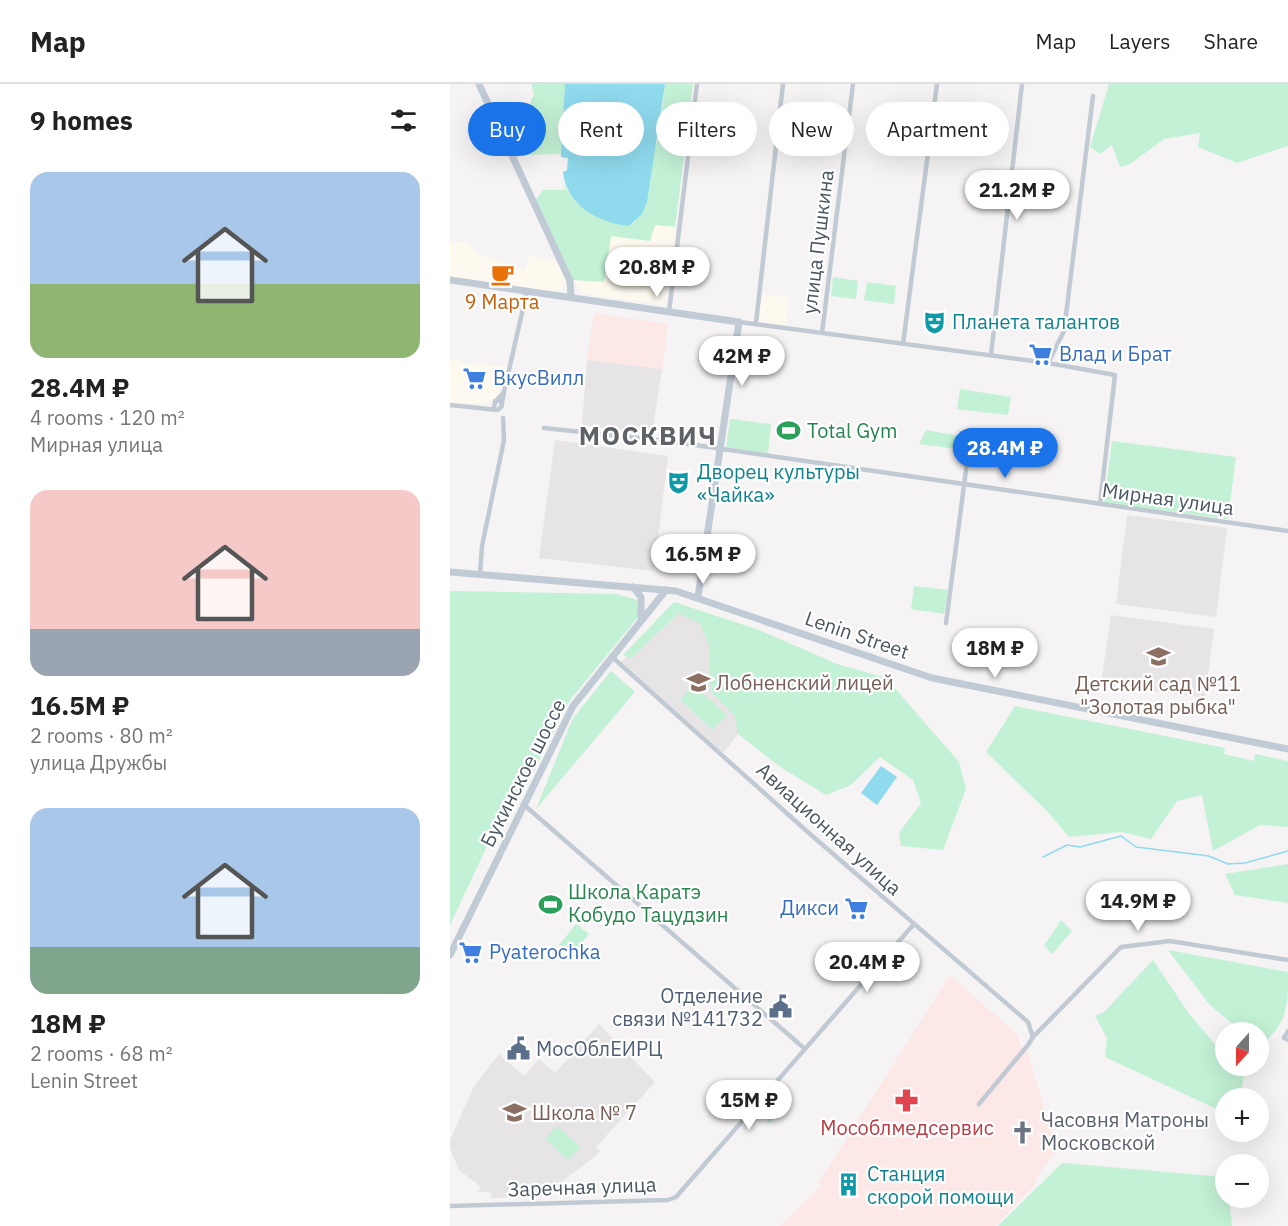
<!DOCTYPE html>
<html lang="en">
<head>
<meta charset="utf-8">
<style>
  :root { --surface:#fff; --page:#f2f2f2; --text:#222; --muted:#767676; --line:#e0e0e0; --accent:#1a73e8 }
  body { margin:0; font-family:"IBM Plex Sans",sans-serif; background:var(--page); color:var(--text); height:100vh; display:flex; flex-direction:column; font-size:22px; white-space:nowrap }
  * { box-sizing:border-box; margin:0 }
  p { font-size:20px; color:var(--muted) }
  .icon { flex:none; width:33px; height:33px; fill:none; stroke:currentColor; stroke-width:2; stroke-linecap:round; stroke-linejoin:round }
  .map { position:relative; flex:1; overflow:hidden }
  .side { display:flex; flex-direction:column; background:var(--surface); width:450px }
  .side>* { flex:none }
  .guide { position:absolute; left:18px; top:18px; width:570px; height:54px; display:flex; gap:12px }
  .needle { width:39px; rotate:201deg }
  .buttons { position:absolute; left:765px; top:938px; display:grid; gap:12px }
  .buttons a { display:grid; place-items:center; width:54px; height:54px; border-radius:50%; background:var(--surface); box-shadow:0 6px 24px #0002; font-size:30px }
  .price { position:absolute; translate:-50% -51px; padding:0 14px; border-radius:21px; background:#fff; color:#222; font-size:20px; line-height:39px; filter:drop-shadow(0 2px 3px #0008) }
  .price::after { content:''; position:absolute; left:50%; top:36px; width:18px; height:14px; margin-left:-9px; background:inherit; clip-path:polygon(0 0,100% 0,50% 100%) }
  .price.current { background:var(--accent); color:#fff }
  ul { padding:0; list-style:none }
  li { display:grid; align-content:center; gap:12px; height:318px; padding:0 30px }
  li span { display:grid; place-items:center; height:186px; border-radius:18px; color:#555 }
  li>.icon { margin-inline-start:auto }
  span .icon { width:108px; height:108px; fill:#fffc; stroke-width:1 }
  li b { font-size:26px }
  h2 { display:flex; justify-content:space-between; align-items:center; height:72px; padding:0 30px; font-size:26px }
  .chip { padding:0 21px; border-radius:27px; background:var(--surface); box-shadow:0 6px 24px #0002; font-size:21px; line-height:54px }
  .chip.current { background:var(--accent); color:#fff }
  header { display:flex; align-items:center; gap:36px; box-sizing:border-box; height:84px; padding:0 30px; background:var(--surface); border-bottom:2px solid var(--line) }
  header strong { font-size:28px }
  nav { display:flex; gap:33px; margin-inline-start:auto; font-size:21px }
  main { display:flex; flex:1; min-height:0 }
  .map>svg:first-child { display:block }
  .commercial { fill:#fdf9ef }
  .education { fill:#e6e4e5 }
  .medical { fill:#fce8e6 }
  .green { fill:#c3f1d5 }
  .water { fill:#90daee }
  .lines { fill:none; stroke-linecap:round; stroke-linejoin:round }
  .stream { stroke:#90daee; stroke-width:1.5 }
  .street { stroke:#c1cad2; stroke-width:4.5 }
  .secondary { stroke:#c1cbd6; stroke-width:7 }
  .labels { text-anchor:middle; stroke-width:4.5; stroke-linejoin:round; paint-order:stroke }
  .street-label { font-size:20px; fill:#4a5661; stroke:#fff }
  .food-label { font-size:20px; fill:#c56008; stroke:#fff }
  .culture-label { font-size:20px; fill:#0d838f; stroke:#fff; text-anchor:start }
  .shop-label { font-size:20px; fill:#366cbe; stroke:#fff; text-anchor:start }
  .leisure-label { font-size:20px; fill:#27864d; stroke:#fff; text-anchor:start }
  .education-label { font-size:20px; fill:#785e54; stroke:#fff; text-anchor:start }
  .service-label { font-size:20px; fill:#4e5e75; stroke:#fff; text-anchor:end }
  .worship-label { font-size:20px; fill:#5b616d; stroke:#fff; text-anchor:start }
  .health-label { font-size:20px; fill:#be3a42; stroke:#fff }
  .district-label { font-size:26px; font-weight:bold; letter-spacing:1.5px; fill:#5f6368; stroke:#fff }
</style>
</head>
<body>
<header>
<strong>Map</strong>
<nav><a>Map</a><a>Layers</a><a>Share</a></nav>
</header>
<main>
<section class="side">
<h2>9 homes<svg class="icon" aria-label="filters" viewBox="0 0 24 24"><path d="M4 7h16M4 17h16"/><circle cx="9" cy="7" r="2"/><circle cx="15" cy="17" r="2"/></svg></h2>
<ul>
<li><span style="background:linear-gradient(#a9c7e8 60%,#8fb573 0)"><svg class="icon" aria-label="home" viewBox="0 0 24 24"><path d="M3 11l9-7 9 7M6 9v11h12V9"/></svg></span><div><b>28.4M ₽</b><p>4 rooms · 120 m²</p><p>Мирная улица</p></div></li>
<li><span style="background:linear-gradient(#f6c9c9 75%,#9aa5b1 0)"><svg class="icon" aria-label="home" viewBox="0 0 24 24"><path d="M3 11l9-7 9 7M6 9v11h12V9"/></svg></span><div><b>16.5M ₽</b><p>2 rooms · 80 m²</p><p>улица Дружбы</p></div></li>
<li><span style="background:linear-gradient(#a9c7e8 75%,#7fa58c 0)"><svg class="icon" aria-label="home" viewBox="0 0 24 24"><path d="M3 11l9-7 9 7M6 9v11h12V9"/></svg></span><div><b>18M ₽</b><p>2 rooms · 68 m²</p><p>Lenin Street</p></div></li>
</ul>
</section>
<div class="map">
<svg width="838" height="1142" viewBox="0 0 838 1142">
  <rect width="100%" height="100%" fill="#f5f3f3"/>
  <path class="commercial" d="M205 141 225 143 215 221 136 210 129 205 123 196 154 197 161 152 199 157Z
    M0 158 18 159 25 168 65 183 76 185 78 170 96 177 102 174 112 186 116 199 111 206 101 207 0 193Z
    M310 210 339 213 336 241 307 237Z
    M0 277 57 283 49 309 43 316 31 320 0 319Z"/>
  <path class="education" d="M137 276 212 285 202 350 132 341Z
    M105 356 218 372 204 487 89 474Z
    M677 431 777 444 766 533 666 520Z
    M217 528 245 529 307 555 293 644 273 669 171 578Z
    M661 531 764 545 755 614 651 600Z
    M149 940 205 998 146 1063 150 1067 147 1071 91 1113 41 1114V1108H27L31 1103 9 1086 0 1064V1056L24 1002 49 970 74 992 89 975 105 989Z"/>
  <path class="medical" d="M144 229 218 240 212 285 137 276Z
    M500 891 568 951 571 963 577 967 607 1067 587 1092 584 1102 545 1142H330L372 1101 369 1098Z"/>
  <path class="green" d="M81 0H115L111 70 69 71 65 56 84 10Z
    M215 0H243L225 143 205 141 200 157 161 152 154 198 123 196 86 115 93 106H114V101C128 127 151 138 179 142L185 138 208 54Z
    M659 0H838V62L787 79 748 63 750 49 714 55 680 80 670 83 662 61 650 70 640 63Z
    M383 193 408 197 406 215 381 212Z
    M417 198 446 202 444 220 414 216Z
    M510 305 561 313 558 331 507 325Z
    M280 335 321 340 318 370 276 363Z
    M476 346 516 353 515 366 469 360Z
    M662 357 786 373 778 435 654 419Z
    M464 502 498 506 494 530 461 525Z
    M0 507 166 510 185 515 189 520 188 533 120 616 69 715 62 709 0 841Z
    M224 518 309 546 387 580 436 594 509 678 516 705 493 766 451 762 449 749 471 719 463 696 430 673 401 701 376 711 329 682 288 650 285 632 261 608 259 561 250 540 229 529 181 574 173 571Z
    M161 587 185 608 86 725 123 634Z
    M243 601 277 631 263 646 230 616Z
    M565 622 775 664 774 670 804 677 805 670 838 677V743L810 741 763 767 752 711 727 717 701 755 672 748 619 753 598 728 536 668Z
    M838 780V819L785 811 775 790Z
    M611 836 622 847 602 870 594 862Z
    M126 840 139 850 122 871 109 861Z
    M718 866 838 888C838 923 838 939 809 963L808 948H792L759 920Z
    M703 876 740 931 775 972 776 981H784L794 993 789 1014H776L775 1029 655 973 657 954 645 932 654 928Z
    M329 1009 339 1017 320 1039 310 1031Z
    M107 1042 130 1063 118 1076 95 1055Z
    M612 1079 775 1093 776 1113H779L782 1142H548Z"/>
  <path class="water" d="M115 0H215L197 118 192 130 179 142C148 139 116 121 113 88L117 86 118 74 111 73V70Z
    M431 682 447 693 427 721 411 709Z"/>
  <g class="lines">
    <path class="stream" d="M593 773 617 761 630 763 671 752 686 763 759 772 778 780 795 779 838 767"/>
    <path class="street" d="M219 228 247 0
      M289 238 598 279 665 291 650 420
      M306 239 333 0
      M372 249 403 0
      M453 260 487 0
      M541 271 572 0
      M598 279 614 247 643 12
      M54 308 77 207
      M47 316 54 308 52 319
      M0 321 48 326 52 322 51 317H45L44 324
      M94 344 217 357 838 447
      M30 490 32 462 54 356 53 334
      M496 539 521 348
      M161 572 360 750 578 938 583 953 578 961 529 1020
      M73 720 355 965
      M838 947 834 954 838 956
      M583 953 671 863 720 857 838 876
      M0 1122 218 1116 226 1113 464 840"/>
    <path class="secondary" d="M29 0 120 197 121 213
      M0 196 289 238 248 513
      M0 488 226 507 482 594 838 665
      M183 503 191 513V533
      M0 871 123 622 216 506"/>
  </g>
  <defs>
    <symbol id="cafe-bare" viewBox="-9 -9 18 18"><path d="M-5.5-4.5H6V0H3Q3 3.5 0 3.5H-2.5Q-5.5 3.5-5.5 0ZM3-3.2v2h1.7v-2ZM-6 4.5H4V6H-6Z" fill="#e8710a" stroke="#fff" stroke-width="2.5" paint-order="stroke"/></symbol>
    <symbol id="theatre-bare" viewBox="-9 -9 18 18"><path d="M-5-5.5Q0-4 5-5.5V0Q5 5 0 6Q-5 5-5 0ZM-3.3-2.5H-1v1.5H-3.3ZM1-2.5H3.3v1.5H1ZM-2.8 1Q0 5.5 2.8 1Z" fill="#0f9aa8" stroke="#fff" stroke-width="2.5" paint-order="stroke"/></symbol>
    <symbol id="supermarket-bare" viewBox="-9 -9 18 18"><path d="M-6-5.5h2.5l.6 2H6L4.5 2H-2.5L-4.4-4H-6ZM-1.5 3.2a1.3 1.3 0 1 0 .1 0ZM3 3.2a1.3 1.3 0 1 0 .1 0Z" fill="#3f7fe0" stroke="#fff" stroke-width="2.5" paint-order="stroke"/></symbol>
    <symbol id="stadium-bare" viewBox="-9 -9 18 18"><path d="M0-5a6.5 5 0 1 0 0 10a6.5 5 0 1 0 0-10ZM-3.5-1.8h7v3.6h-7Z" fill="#2e9e5b" stroke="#fff" stroke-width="2.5" paint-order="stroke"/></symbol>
    <symbol id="school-bare" viewBox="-9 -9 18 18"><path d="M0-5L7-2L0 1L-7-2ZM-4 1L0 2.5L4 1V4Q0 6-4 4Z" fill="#8d6e63" stroke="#fff" stroke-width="2.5" paint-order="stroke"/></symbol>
    <symbol id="civic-bare" viewBox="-9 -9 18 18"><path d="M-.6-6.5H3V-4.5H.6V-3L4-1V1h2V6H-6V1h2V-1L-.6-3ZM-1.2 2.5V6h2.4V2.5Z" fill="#5c6f8a" stroke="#fff" stroke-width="2.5" paint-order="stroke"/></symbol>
    <symbol id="pharmacy-bare" viewBox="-9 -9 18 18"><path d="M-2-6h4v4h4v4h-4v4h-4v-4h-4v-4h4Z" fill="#e0444e" stroke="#fff" stroke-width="2.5" paint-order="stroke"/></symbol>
    <symbol id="church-bare" viewBox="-9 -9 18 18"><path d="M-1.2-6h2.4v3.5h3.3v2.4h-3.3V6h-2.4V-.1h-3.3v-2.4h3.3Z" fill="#6b7280" stroke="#fff" stroke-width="2.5" paint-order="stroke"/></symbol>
    <symbol id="building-bare" viewBox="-9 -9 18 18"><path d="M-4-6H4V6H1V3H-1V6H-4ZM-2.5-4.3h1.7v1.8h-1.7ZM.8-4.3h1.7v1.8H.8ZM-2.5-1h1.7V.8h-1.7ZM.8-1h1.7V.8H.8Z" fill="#0f9aa8" stroke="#fff" stroke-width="2.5" paint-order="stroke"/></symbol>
  </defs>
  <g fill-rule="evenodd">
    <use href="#cafe-bare" x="36" y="174" width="33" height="33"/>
    <use href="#theatre-bare" x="468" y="222" width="33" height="33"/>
    <use href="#supermarket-bare" x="574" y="254" width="33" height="33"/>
    <use href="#supermarket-bare" x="8" y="278" width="33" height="33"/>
    <use href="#stadium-bare" x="322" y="330" width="33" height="33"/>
    <use href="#theatre-bare" x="212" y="382" width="33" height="33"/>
    <use href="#school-bare" x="692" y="556" width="33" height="33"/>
    <use href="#school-bare" x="232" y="582" width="33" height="33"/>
    <use href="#stadium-bare" x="84" y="804" width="33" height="33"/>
    <use href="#supermarket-bare" x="390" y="808" width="33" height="33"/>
    <use href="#supermarket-bare" x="4" y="852" width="33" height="33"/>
    <use href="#civic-bare" x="314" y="906" width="33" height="33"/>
    <use href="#civic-bare" x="52" y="948" width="33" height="33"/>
    <use href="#pharmacy-bare" x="440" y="1000" width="33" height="33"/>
    <use href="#school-bare" x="48" y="1012" width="33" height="33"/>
    <use href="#church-bare" x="556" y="1032" width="33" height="33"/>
    <use href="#building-bare" x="382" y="1084" width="33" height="33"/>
  </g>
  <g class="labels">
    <g class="street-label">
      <text transform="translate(368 158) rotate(-83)" y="7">улица Пушкина</text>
      <text transform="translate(718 415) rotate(8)" y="7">Мирная улица</text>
      <text transform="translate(407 551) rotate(19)" y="7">Lenin Street</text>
      <text transform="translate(73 689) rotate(-63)" y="7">Букинское шоссе</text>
      <text transform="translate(379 745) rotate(42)" y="7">Авиационная улица</text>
      <text transform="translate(132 1103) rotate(-2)" y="7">Заречная улица</text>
    </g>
    <g class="food-label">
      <text x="52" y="225">9 Марта</text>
    </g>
    <g class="culture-label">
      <text x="502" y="245">Планета талантов</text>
      <text x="247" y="395">Дворец культуры<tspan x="247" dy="23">«Чайка»</tspan></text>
      <text x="417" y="1097">Станция<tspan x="417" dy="23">скорой помощи</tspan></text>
    </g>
    <g class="shop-label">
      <text x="609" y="277">Влад и Брат</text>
      <text x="43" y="301">ВкусВилл</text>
      <text x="389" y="831" text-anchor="end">Дикси</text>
      <text x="39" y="875">Pyaterochka</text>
    </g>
    <g class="leisure-label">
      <text x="357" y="354">Total Gym</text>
      <text x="118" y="815">Школа Каратэ<tspan x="118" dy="23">Кобудо Тацудзин</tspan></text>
    </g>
    <g class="education-label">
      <text x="266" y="606">Лобненский лицей</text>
      <text x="708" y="607" text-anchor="middle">Детский сад №11<tspan x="708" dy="23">"Золотая рыбка"</tspan></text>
      <text x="82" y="1036">Школа № 7</text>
    </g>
    <g class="service-label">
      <text x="313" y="919">Отделение<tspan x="313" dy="23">связи №141732</tspan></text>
      <text x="86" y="972" text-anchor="start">МосОблЕИРЦ</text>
    </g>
    <g class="worship-label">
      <text x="591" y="1043">Часовня Матроны<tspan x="591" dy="23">Московской</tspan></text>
    </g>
    <g class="health-label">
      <text x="457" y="1051">Мособлмедсервис</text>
    </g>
    <g class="district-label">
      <text x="198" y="361">МОСКВИЧ</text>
    </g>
  </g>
</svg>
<div class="buttons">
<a><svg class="needle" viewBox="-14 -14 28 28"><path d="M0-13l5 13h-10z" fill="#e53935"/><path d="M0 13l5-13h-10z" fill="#767676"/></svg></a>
<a>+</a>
<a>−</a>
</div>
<b class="price" style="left:567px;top:137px">21.2M ₽</b>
<b class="price" style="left:207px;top:214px">20.8M ₽</b>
<b class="price" style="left:292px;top:303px">42M ₽</b>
<b class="price current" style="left:555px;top:395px">28.4M ₽</b>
<b class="price" style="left:253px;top:501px">16.5M ₽</b>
<b class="price" style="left:545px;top:595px">18M ₽</b>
<b class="price" style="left:688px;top:848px">14.9M ₽</b>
<b class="price" style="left:417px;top:909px">20.4M ₽</b>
<b class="price" style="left:299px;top:1047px">15M ₽</b>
<div class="guide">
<a class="chip current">Buy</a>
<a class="chip">Rent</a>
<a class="chip">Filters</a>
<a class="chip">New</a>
<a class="chip">Apartment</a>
</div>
</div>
</main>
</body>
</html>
